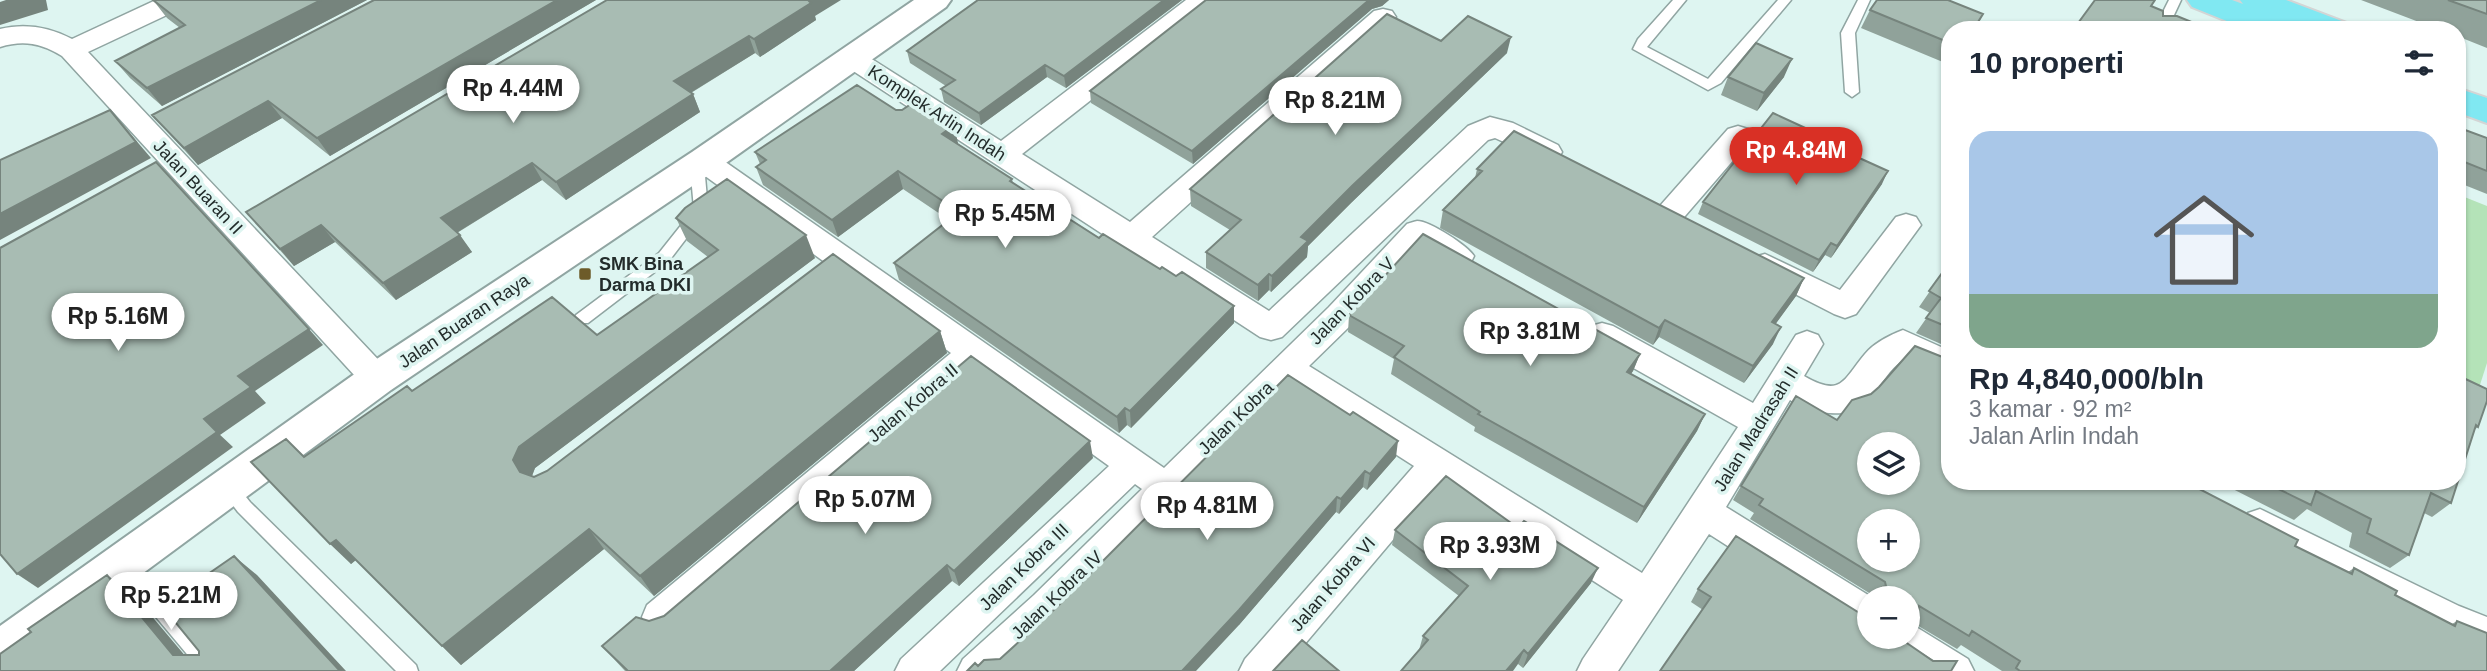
<!DOCTYPE html>
<html lang="id">
<head>
<meta charset="utf-8">
<style>
  :root { --surface:#fff; --page:#f2f2f3; --text:#1f2937; --muted:#747a83; --accent:#d93025 }
  body { margin:0; font-family:Arial,sans-serif; background:var(--page); color:var(--text); height:100vh; display:flex; flex-direction:column; font-size:26px; white-space:nowrap }
  * { box-sizing:border-box; margin:0 }
  p { font-size:23px; color:var(--muted) }
  .icon { flex:none; width:38px; height:38px; fill:none; stroke:currentColor; stroke-width:2; stroke-linecap:round; stroke-linejoin:round }
  .map { position:relative; flex:1; overflow:hidden }
  .sheet { position:absolute; left:1941px; top:21px; width:525px; height:469px; display:flex; flex-direction:column; background:var(--surface); border-radius:28px; box-shadow:0 2px 5px #0004 }
  .sheet>* { flex:none }
  .tools { position:absolute; left:1857px; top:432px; display:grid; gap:14px }
  .tools a { display:grid; place-items:center; width:63px; height:63px; border-radius:50%; background:var(--surface); box-shadow:0 2px 5px #0004; font-size:35px }
  .price { position:absolute; translate:-50% -60px; padding:0 16px; border-radius:24px; background:#fff; color:#222; font-size:23px; line-height:46px; filter:drop-shadow(0 2px 4px #0008) }
  .price::after { content:''; position:absolute; left:50%; top:42px; width:21px; height:16px; margin-left:-10px; background:inherit; clip-path:polygon(0 0,100% 0,50% 100%) }
  .price.active { background:var(--accent); color:#fff }
  ul { padding:0; list-style:none }
  li { display:grid; align-content:center; gap:14px; height:371px; padding:0 28px }
  li span { display:grid; place-items:center; height:217px; border-radius:21px; color:#555 }
  li>.icon { margin-inline-start:auto }
  span .icon { width:126px; height:126px; fill:#fffc; stroke-width:1 }
  li b { font-size:30px }
  h2 { display:flex; justify-content:space-between; align-items:center; height:84px; padding:0 28px; font-size:30px }
  .map>svg:first-child { display:block }
  .green { fill:#b4e3b8 }
  .lines { fill:none; stroke-linecap:round; stroke-linejoin:round }
  .service-casing { stroke:#90a5a2; stroke-width:3 }
  .minor-casing { stroke:#90a5a2; stroke-width:3 }
  .tertiary-casing { stroke:#90a5a2; stroke-width:4 }
  .primary-casing { stroke:#d3d5d5; stroke-width:4 }
  .service { fill:#fff; fill-rule:evenodd }
  .minor { fill:#fff; fill-rule:evenodd }
  .tertiary { fill:#fff; fill-rule:evenodd }
  .primary { fill:#80e8f2; fill-rule:evenodd }
  .wall { fill:#90a29a }
  .shaded-wall { fill:#76847d }
  .building { fill:#a8bcb3; stroke:#76847d; stroke-width:2; fill-rule:evenodd }
  .poi-dot { fill:#6d5b29; stroke:#def5f1; stroke-width:2.5 }
  .labels { text-anchor:middle; stroke-width:7; stroke-linejoin:round; paint-order:stroke }
  .street-label { font-size:18px; fill:#232c2b; stroke:#def5f1 }
  .poi-label { font-size:18px; font-weight:bold; fill:#232c2b; stroke:#def5f1; text-anchor:start }
</style>
</head>
<body>
<div class="map">
<svg width="2487" height="671" viewBox="0 0 2487 671">
  <rect width="100%" height="100%" fill="#def5f1"/>
  <path class="green" d="M2457 194 2487 206V363L2477 394 2457 385Z"/>
  <g class="lines">
    <defs>
      <path id="service" d="M1673 0H1686L1647 47 1708 79 1778 0H1791L1721 83 1708 90 1633 49 1638 39Z
        M1858 0H1870L1855 33 1859 92 1852 97 1845 92 1841 33Z
        M2169 0H2181L2167 30H2154Z
        M697 160 704 165 708 210 669 261 588 323H576L574 319 576 315 659 253 694 209 690 165Z
        M228 480 234 482 250 502 416 665 418 671H396L238 512 219 487 222 482Z
        M122 555 128 557 222 671H201L116 569 113 563 116 557Z"/>
      <path id="minor" d="M156 0H190L186 6 88 52 388 370 393 379 388 388 377 392 366 388 62 56C41 43 23 40 0 47V29C25 23 49 27 72 39Z
        M1186 0H1215L1211 6 1022 154 1130 222 1374 11 1383 9 1392 11 1396 17 1152 237 1269 311 1468 126 1490 117 1513 123 1558 145 1562 152 1558 159 1548 162 1495 138 1488 140 1282 337 1271 340 1260 337 841 63 837 57 841 51 850 48 859 51 1001 141Z
        M1738 126 1748 129 1752 136 1748 143 1679 223 1669 226 1659 223 1654 215 1659 207 1728 129Z
        M704 151 714 154 1164 468 1329 307 1407 224C1407 224 1416 221 1417 221 1430 221 1468 246 1474 256L1470 264C1451 270 1436 257 1420 248L1351 325 1309 366 1642 573 1738 427 1591 344 1586 335 1591 326 1602 323 1613 326 1753 403 1796 335 1807 331 1818 335 1823 344 1804 376C1842 398 1843 380 1865 354 1874 343 1890 335 1903 330L1950 351V379L1905 358C1888 370 1882 385 1868 400 1849 422 1811 413 1790 400L1726 507 1873 598H1869V633L1856 628 1709 534 1618 671H1577L1583 659 1623 600 1441 483 1282 671H1239L1245 659 1414 466 1289 386 1060 619 1003 671H957L963 659 1034 595 1142 489 1135 484 940 671H895L901 659 1109 466 975 370 673 629 660 634 647 629 642 617 647 605 951 353 694 168 690 161 694 154Z
        M1906 214 1916 217 1921 225 1856 314 1845 318 1834 314 1754 273 1750 265 1754 257 1765 254 1840 290 1896 217Z
        M2260 509 2459 606 2487 617V651L2433 630 2248 535 2243 524 2248 513Z
        M1908 622 1968 659 1974 671H1923L1889 649 1884 637H1908Z"/>
      <path id="tertiary" d="M914 0H951L946 7 716 170 391 390 16 667 0 671V626L363 368 692 152Z"/>
      <path id="primary" d="M2187 0H2232L2243 4 2240 0H2286L2347 23 2352 30H2305L2291 25 2295 30H2249L2192 7Z
        M2457 88 2487 98V123L2457 112Z"/>
    </defs>
    <use href="#service" class="service-casing"/>
    <use href="#minor" class="minor-casing"/>
    <use href="#tertiary" class="tertiary-casing"/>
    <use href="#primary" class="primary-casing"/>
    <use href="#service" class="service"/>
    <use href="#minor" class="minor"/>
    <use href="#tertiary" class="tertiary"/>
    <use href="#primary" class="primary"/>
  </g>
  <path class="wall" d="M153 0H367L162 106 130 78 115 61 180 28 167 18Z
    M374 0H596L330 156 282 118 198 165 152 115Z
    M607 0 815 16 816 20 760 57 755 53 691 93 693 94 700 112 566 200 542 180 457 233 472 252 396 300 335 242 294 266 246 212Z
    M978 0H1182L1066 88 1047 77 981 125 944 102 941 89 946 86 910 63 907 51Z
    M1206 0H1389L1382 6 1372 9 1193 164 1091 103 1090 91Z
    M2361 0H2487V48L2457 36V30H2440Z
    M1870 10 1983 14 1975 30H1950V65L1861 28Z
    M1441 41 1507 53 1352 202 1308 246 1307 257 1271 292 1269 290 1258 301 1206 268V252L1230 230 1191 206 1190 189Z
    M1728 77H1784L1757 111 1721 95Z
    M896 110 958 143H957L1012 179 1013 183 1234 323 1131 428 1127 425 1119 433 899 280 894 263 949 220 903 189 838 237 763 185 756 167 760 164 755 152Z
    M2457 127 2487 138V194L2457 182Z
    M1825 142 1882 184 1831 258 1825 255 1813 272 1698 214 1703 202Z
    M1477 169 1804 278 1796 296 1775 324 1773 344 1744 383 1659 337 1653 345 1440 228 1443 210 1475 178Z
    M676 218 815 258 535 468 532 476 534 477 940 331 947 353 654 596 604 549 461 665 356 560 351 564 304 457 412 391 597 335 708 257 687 241Z
    M1950 262V348L1916 333 1930 313 1919 307Z
    M1349 315 1640 354 1633 371 1631 374 1705 414 1697 431 1637 523 1474 431 1475 427 1391 374 1394 359 1348 332Z
    M2457 375 2478 427 2474 430 2451 503 2432 517 2424 513 2409 555 2390 568 2349 547 2352 533 2307 509 2294 520 2217 481H2457Z
    M1871 394 2295 546 2348 572 2354 568 2395 595 2452 624 2457 621 2487 671H2002L1961 645 1957 649 1915 624 1908 632V598H1873L1874 596 1750 519 1754 513 1733 500 1741 486 1837 420Z
    M1396 457 1367 490 1363 487 1339 514 1336 512 1239 625 978 666 1000 659 1058 606Z
    M1093 458 959 586 952 581 854 671H625L602 646 649 621Z
    M1395 530 1591 583 1523 668 1518 664 1419 650 1423 636 1459 596 1392 545Z
    M1698 589 1865 617 1951 671 1703 610 1691 602Z"/>
  <path class="shaded-wall" d="M6 0H46L48 10 0 25V2Z
    M321 0H367L162 106 147 88Z
    M557 0H596L330 156 317 138Z
    M808 0H841L815 16 816 20 760 57 754 39Z
    M1164 0H1182L1066 88 1064 76Z
    M1369 0H1389L1382 6 1372 9 1193 164 1192 151Z
    M749 36 755 53 682 98 674 81Z
    M1511 37 1507 53 1352 202 1308 246 1307 257 1271 292 1272 276 1301 237 1353 185Z
    M1792 59 1784 77 1757 111 1764 93Z
    M1045 65 1047 77 981 125 979 113Z
    M693 94 700 112 566 200 556 182Z
    M268 101 282 118 198 165 184 148Z
    M110 110 151 158 0 240V214Z
    M954 125 958 143 947 152 942 134Z
    M532 163 542 180 453 235 441 218Z
    M898 171 903 189 838 237 832 220Z
    M1888 171 1882 184 1831 258 1837 246Z
    M321 225 335 242 294 266 280 249Z
    M460 235 472 252 396 300 383 283Z
    M806 235 815 258 535 468 530 481 520 472 513 460 519 447Z
    M1831 243 1825 255 1813 272 1819 260Z
    M1269 274V290L1258 301V285Z
    M1804 278 1796 296 1764 340 1772 322Z
    M1234 306V323L1131 428 1130 411Z
    M1665 320 1659 337 1653 345 1659 328Z
    M1781 327 1773 344 1744 383 1753 366Z
    M309 329 323 345 255 391 266 403 220 435 204 419 238 376Z
    M940 331 947 353 654 596 640 576Z
    M1640 354 1633 371 1620 389 1627 372Z
    M1125 408 1127 425 1119 433 1117 417Z
    M1705 414 1697 431 1637 523 1644 507Z
    M217 432 233 447 38 588 17 574Z
    M1090 441 1093 458 959 586 954 571Z
    M1398 441 1396 457 1367 490 1370 474Z
    M1365 471 1363 487 1339 514 1341 499Z
    M1337 497 1336 512 1239 625 1196 671H1182Z
    M589 529 604 549 461 665 442 646Z
    M336 540 357 559 351 564 330 544Z
    M234 556 257 575 346 671H340Z
    M947 565 952 581 854 671H830Z
    M1598 568 1591 583 1523 668 1528 654Z
    M107 575 133 594 198 671 173 655Z
    M1524 650 1518 664 1513 671H1506Z"/>
  <path class="building" d="M153 0H321L147 88 115 61 185 25Z
    M374 0H557L317 138 268 101 184 148 152 115Z
    M607 0H808L811 3 754 39 749 36 674 81 693 94 556 182 532 163 441 218 460 235 383 283 321 225 280 249 246 212Z
    M978 0H1164L1064 76 1045 65 979 113 941 89 955 80 907 51Z
    M1206 0H1369L1192 151 1090 91Z
    M1877 0H1948L1983 14 1973 30H1950V43L1870 10Z
    M2095 0H2155L2151 6 2163 11V16H2177L2211 30H2073Z
    M2448 0H2487V14Z
    M1387 14 1441 41 1468 16 1511 37 1353 185 1301 237 1308 241 1272 276 1269 274 1258 285 1206 252 1241 220 1190 189Z
    M1756 43 1792 59 1764 93 1728 77Z
    M857 85 896 110H902L917 100 954 125 942 134 1012 179 1010 181 1099 238 1103 234 1160 269 1162 267 1176 276 1182 272 1234 306 1130 411 1125 408 1117 417 894 263 959 212 898 171 832 220 756 167 766 160 755 152Z
    M110 110 136 142 0 214V160Z
    M1773 113 1827 138 1824 142 1888 171 1837 246 1831 243 1819 260 1703 202Z
    M2457 127 2487 138V171L2457 159Z
    M1514 131 1804 278 1772 322 1781 327 1753 366 1665 320 1659 328 1443 210 1482 171 1477 169Z
    M156 162 309 329 238 376 251 387 204 419 217 432 17 574 0 554V248Z
    M727 179 806 235 519 447 513 460 520 472 534 477 547 471 833 254 940 331 640 576 589 529 442 646 336 540 330 544 251 462 286 439 304 457 407 386 412 391 552 297 597 335 718 250 676 218 685 208Z
    M1423 234 1640 354 1627 372 1705 414 1644 507 1478 414 1480 412 1394 357 1404 346 1349 315Z
    M1950 262V328L1926 318 1941 298 1929 291Z
    M1915 346 1950 360V481H2184L2298 540 2295 546 2352 574 2354 568 2397 591 2395 595 2455 626 2457 621 2487 633V671H2020L2016 668 2020 661 1972 631 1969 636 1919 606 1917 621H1908V598H1882V587L1886 586 1885 582 1759 505 1763 499 1741 486 1796 396 1837 420 1852 400 1871 394 1879 387ZM1869 444H1908V483H1869ZM1869 522H1908V560H1869Z
    M971 356 1090 441 954 571 947 565 830 671H628L602 646 636 617 649 621 664 616Z
    M1288 375 1350 415 1353 412 1398 441 1370 474 1365 471 1341 499 1337 497 1239 610 1182 671H967L975 663 978 666 984 660 1000 659 1058 606Z
    M2457 375 2487 389V401L2478 427 2476 425 2451 503 2431 493 2409 555 2367 533 2371 519 2316 491 2311 505 2262 481H2457Z
    M1446 476 1518 528 1524 521 1598 568 1528 654 1524 650 1506 671H1401L1428 640 1423 636 1468 586 1395 530Z
    M1736 536 1869 619V637H1898L1933 661H1957L1951 671H1660L1711 597 1698 589Z
    M234 556 340 671H0V654L31 632 28 629 107 575 173 655H199V651L162 606Z
    M1302 640 1339 671H1273Z"/>
  <rect class="poi-dot" x="578" y="267" width="14" height="14" rx="3.5"/>
  <g class="labels">
    <g class="street-label">
      <text transform="translate(937 113) rotate(33)" y="6">Komplek Arlin Indah</text>
      <text transform="translate(198 187) rotate(47)" y="6">Jalan Buaran II</text>
      <text transform="translate(1352 301) rotate(-46)" y="6">Jalan Kobra V</text>
      <text transform="translate(464 321) rotate(-34)" y="6">Jalan Buaran Raya</text>
      <text transform="translate(913 403) rotate(-40)" y="6">Jalan Kobra II</text>
      <text transform="translate(1236 418) rotate(-44)" y="6">Jalan Kobra</text>
      <text transform="translate(1756 429) rotate(-58)" y="6">Jalan Madrasah II</text>
      <text transform="translate(1024 567) rotate(-44)" y="6">Jalan Kobra III</text>
      <text transform="translate(1333 584) rotate(-49)" y="6">Jalan Kobra VI</text>
      <text transform="translate(1057 595) rotate(-44)" y="6">Jalan Kobra IV</text>
    </g>
    <g class="poi-label">
      <text x="599" y="270">SMK Bina<tspan x="599" dy="21">Darma DKI</tspan></text>
    </g>
  </g>
</svg>
<div class="tools">
<a><svg class="icon" aria-label="layers" viewBox="0 0 24 24"><path d="M12 4l9 5-9 5-9-5zM3 14l9 5 9-5"/></svg></a>
<a>+</a>
<a>−</a>
</div>
<b class="price" style="left:513px;top:125px">Rp 4.44M</b>
<b class="price" style="left:1335px;top:137px">Rp 8.21M</b>
<b class="price active" style="left:1796px;top:187px">Rp 4.84M</b>
<b class="price" style="left:1005px;top:250px">Rp 5.45M</b>
<b class="price" style="left:118px;top:353px">Rp 5.16M</b>
<b class="price" style="left:1530px;top:368px">Rp 3.81M</b>
<b class="price" style="left:865px;top:536px">Rp 5.07M</b>
<b class="price" style="left:1207px;top:542px">Rp 4.81M</b>
<b class="price" style="left:1490px;top:582px">Rp 3.93M</b>
<b class="price" style="left:171px;top:632px">Rp 5.21M</b>
<section class="sheet">
<h2>10 properti<svg class="icon" aria-label="filters" viewBox="0 0 24 24"><path d="M4 7h16M4 17h16"/><circle cx="9" cy="7" r="2"/><circle cx="15" cy="17" r="2"/></svg></h2>
<ul>
<li><span style="background:linear-gradient(#a9c7e8 75%,#7fa58c 0)"><svg class="icon" aria-label="home" viewBox="0 0 24 24"><path d="M3 11l9-7 9 7M6 9v11h12V9"/></svg></span><div><b>Rp 4,840,000/bln</b><p>3 kamar · 92 m²</p><p>Jalan Arlin Indah</p></div></li>
</ul>
</section>
</div>
</body>
</html>
